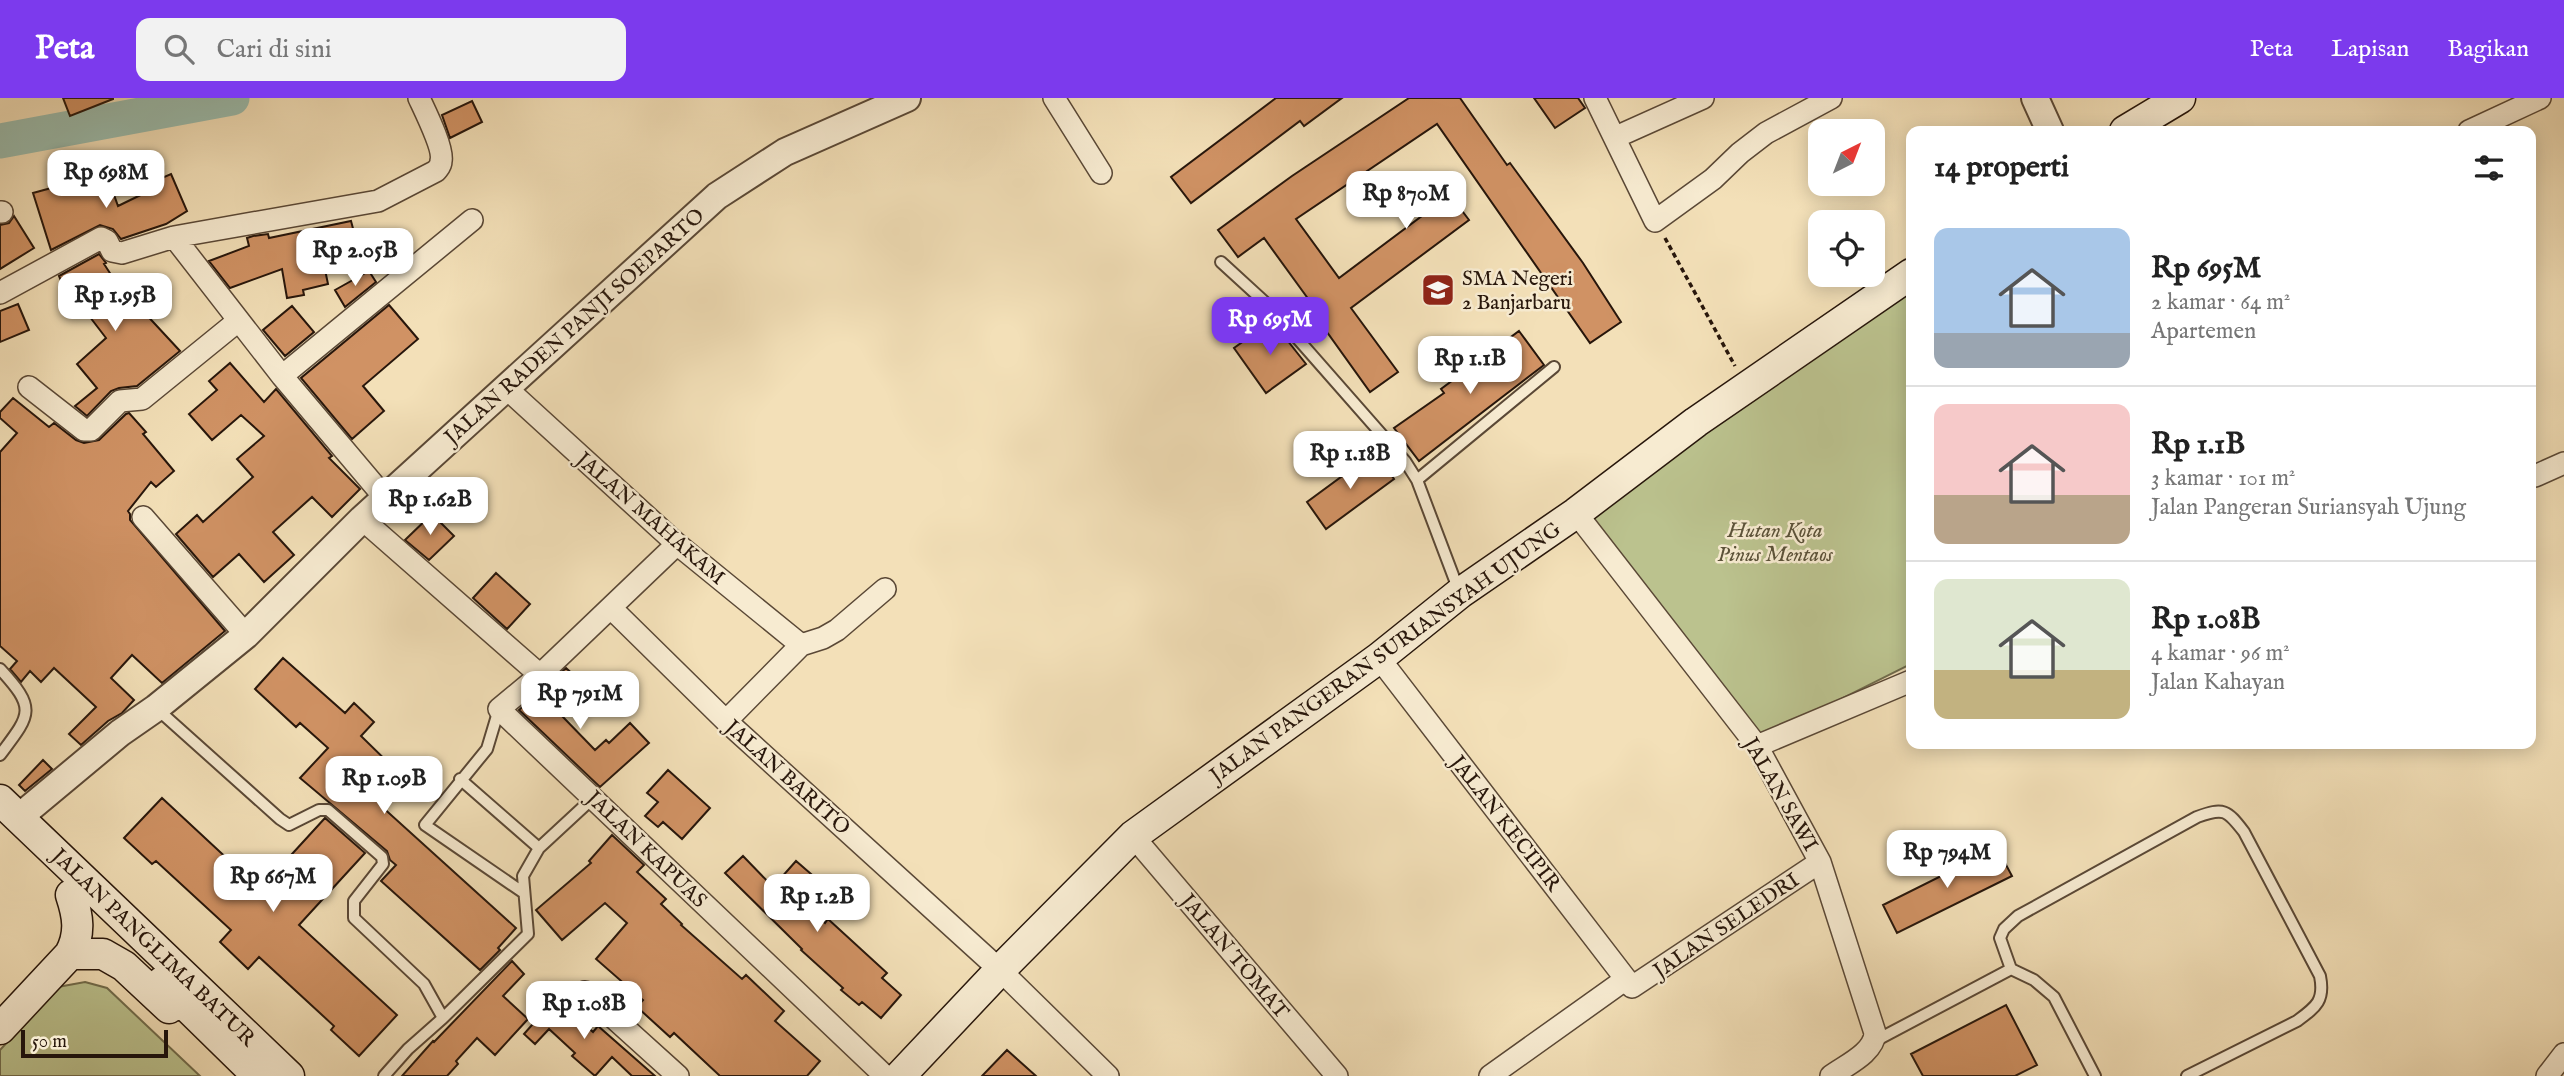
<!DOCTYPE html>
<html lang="id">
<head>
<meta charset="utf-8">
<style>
  :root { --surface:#fff; --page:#f2f2f2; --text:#222; --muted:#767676; --line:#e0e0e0; --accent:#7c3aed }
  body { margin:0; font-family:"IM FELL English",serif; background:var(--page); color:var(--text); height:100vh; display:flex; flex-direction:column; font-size:26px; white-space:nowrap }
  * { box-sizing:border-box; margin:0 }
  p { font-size:23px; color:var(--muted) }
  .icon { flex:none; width:38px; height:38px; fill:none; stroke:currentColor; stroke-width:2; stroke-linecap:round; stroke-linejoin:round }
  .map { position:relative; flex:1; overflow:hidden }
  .panel { position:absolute; left:1906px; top:28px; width:630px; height:623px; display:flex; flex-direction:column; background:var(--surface); border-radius:14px; box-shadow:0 4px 18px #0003 }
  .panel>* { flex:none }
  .needle { width:46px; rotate:42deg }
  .controls { position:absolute; left:1808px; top:21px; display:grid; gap:14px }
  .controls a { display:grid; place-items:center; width:77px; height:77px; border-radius:14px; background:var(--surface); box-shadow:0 4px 18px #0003; font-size:35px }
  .scale { position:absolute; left:21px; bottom:18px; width:147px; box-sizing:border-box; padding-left:7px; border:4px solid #27160b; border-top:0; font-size:19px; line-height:24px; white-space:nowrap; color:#27160b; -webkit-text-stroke:5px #f7ebd1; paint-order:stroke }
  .price { position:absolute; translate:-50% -60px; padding:0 16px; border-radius:14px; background:#fff; color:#222; font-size:23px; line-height:46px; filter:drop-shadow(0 2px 4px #0008) }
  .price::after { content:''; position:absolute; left:50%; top:42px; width:21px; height:16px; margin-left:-10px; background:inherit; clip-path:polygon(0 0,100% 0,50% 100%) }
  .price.current { background:var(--accent); color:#fff }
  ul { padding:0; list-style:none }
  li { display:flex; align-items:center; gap:21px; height:175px; padding:0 28px }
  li+li { border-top:2px solid var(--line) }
  li span { display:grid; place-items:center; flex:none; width:196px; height:140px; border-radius:14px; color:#555 }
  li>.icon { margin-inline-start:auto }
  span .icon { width:84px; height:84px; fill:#fffc; stroke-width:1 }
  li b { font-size:30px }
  h2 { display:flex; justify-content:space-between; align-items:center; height:84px; padding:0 28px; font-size:30px }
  header { display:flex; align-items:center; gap:42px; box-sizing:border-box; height:98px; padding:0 35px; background:var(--accent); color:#fff }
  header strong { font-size:33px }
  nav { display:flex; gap:38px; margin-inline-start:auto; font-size:24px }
  .search { width:490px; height:63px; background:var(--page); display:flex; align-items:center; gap:18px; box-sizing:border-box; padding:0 24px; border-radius:14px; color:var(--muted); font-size:26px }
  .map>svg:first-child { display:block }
  .green { fill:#bbc28e; stroke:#716c4c; stroke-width:2 }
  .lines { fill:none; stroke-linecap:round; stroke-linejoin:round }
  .river { stroke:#9bbdae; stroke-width:35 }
  .building { fill:#d09264; stroke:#27160b; stroke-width:2 }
  .service-casing { stroke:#5a4836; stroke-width:14 }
  .minor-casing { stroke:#5a4836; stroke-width:24 }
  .tertiary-casing { stroke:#5a4836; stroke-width:30 }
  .secondary-casing { stroke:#27160b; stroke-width:33 }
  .path { stroke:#27160b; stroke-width:3.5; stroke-dasharray:5 3.5; stroke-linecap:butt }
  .service { stroke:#f7ebd1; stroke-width:10 }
  .minor { stroke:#f7ebd1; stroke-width:21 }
  .tertiary { stroke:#f7ebd1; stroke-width:26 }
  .secondary { stroke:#f7ebd1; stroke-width:30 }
  .labels { text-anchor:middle; stroke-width:5; stroke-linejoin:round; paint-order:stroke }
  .poi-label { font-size:21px; fill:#27160b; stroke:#f7ebd1; text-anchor:start }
  .street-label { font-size:21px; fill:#27160b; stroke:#f7ebd1 }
  .park-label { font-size:21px; font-style:italic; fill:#5b5239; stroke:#f7ebd1 }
</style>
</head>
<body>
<header>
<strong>Peta</strong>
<div class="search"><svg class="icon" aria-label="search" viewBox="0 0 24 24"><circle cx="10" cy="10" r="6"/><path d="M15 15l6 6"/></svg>Cari di sini</div>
<nav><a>Peta</a><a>Lapisan</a><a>Bagikan</a></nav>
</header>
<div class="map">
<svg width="2564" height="978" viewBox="0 0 2564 978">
  <rect width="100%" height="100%" fill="#f3e0b8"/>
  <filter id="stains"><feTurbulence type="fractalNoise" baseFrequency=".00286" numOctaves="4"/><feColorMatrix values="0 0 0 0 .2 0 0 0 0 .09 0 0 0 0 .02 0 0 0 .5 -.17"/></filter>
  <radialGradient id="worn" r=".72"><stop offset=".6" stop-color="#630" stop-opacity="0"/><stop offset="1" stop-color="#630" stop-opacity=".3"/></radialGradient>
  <path class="green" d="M1911 186V566L1757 643 1584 418Z
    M85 884 107 890 200 978H0V952L58 889Z"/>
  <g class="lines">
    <path class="river" d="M0 43 232 0"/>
  </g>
  <path class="building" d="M63 0H113V1L70 18Z
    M1276 0H1342L1304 28 1300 23 1191 105 1171 79Z
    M1409 0H1460L1507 67 1510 65 1583 165 1621 224 1590 245 1437 26 1296 121 1339 180 1450 97 1469 122 1351 210 1398 274 1370 294 1324 230 1309 241 1288 217 1309 202 1264 140 1238 159 1218 132 1292 78Z
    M1534 0H1578L1585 10 1555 30Z
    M472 3 482 24 450 40 442 17Z
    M171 76 187 113 166 126 121 141 113 131 100 127 51 152 33 95 66 86 69 94 108 80 118 108 151 92 148 86Z
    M14 118 34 150 0 171V127L9 125Z
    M351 123 359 153 323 162 328 186 303 192 304 197 287 200 282 171 230 190 209 163 249 148 247 140 253 138 268 136 269 140Z
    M99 156 106 165 104 166 121 192 126 188 144 211 142 212 180 253 137 288 119 290 111 293 87 318 75 308 97 290 77 266 106 240 83 210 74 214 59 178Z
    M369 173 376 184 345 209 335 192Z
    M18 206 29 232 0 244V213Z
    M389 207 418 241 363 288 384 313 352 341 301 280Z
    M292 208 314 234 285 258 263 232Z
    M1272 223 1306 266 1266 295 1234 250Z
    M1519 233 1544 267 1419 363 1394 330 1444 295 1441 291Z
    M230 265 264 304 276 291 332 358 329 360 360 391 332 419 312 399 273 434 294 457 264 484 239 456 213 479 176 436 197 417 203 424 253 379 237 361 264 338 241 317 212 342 189 316 217 292 209 283Z
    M13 300 49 329 54 325 76 342 84 345 99 342 126 316 129 315 146 334 143 336 174 373 156 389 151 384 128 413 130 416V422L225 533 162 585 132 557 111 580 134 602 122 615 108 623 81 647 69 636 96 609 54 570 41 584 30 573 21 584 10 571 17 563 0 548V354L17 335 0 320V314Z
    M1375 354 1394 381 1326 431 1307 404Z
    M432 416 454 438 429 462 405 442Z
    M496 475 530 506 507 531 473 500Z
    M283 560 345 615 354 605 374 624 361 638 405 681 380 707 516 830 498 850 500 852 480 872 381 783 396 767 390 762 387 753 300 680 328 650 300 625 296 629 255 591Z
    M566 570 587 589 561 617 595 652 606 642 609 645 630 625 649 645 600 689 519 612Z
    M43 662 52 671 25 693 19 687Z
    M668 672 710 710 682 741 663 724 658 729 645 718 658 704 647 695Z
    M162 700 260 791 325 720 365 755 299 827 397 917 359 958 331 932 334 928 259 859 248 871 220 844 231 832 156 763 152 766 124 740Z
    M612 737 644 767 637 774 666 801 661 806 682 826 681 827 742 881 746 877 784 913 775 923 820 963 807 978H720L674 935 670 939 637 909 643 902 596 861 627 825 605 805 562 842 536 812 591 765 589 763Z
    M1997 750 2012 778 1897 835 1883 807Z
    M743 758 773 789 796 763 818 782 800 802 825 825 828 821 887 875 882 880 901 897 881 920 862 904 859 907 841 892 843 890 801 852 802 851 725 775Z
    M512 863 524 876 503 898 528 921 495 957 477 940 456 963 458 966 447 978H402L433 943 434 944Z
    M555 901 593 934 598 928 655 978H632L612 959 595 978 572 958 575 955 549 931 535 946 524 936Z
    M2006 907 2037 967 2015 978H1923L1911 956Z
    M1007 952 1036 978H982Z"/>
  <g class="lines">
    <defs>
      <path id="service" d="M1221 164 1268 207 1405 363 1417 382 1459 493
        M1417 382 1554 269
        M0 571C37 611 31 616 0 657
        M156 610 280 721 289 727 319 712H328L382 759 383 766 354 803V820L424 886 443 920 408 951 384 978
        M499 611 487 651 425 727 524 795
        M460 681 539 750
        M443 920 528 836 523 778 539 750 593 700
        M1875 943 2011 871
        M2095 978 2054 899 2034 882 2011 871 2000 840 2004 831 2018 818 2197 719C2224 709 2227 712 2244 734L2320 878C2325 903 2316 909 2297 923L2187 978"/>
      <path id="minor" d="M1054 0 1101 75
        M1595 0 1655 123 1713 81 1740 55 1766 35 1831 0
        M2469 33 2540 0
        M1616 39 1703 0
        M0 114H2
        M174 139 282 278 385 400
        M0 195 101 140 107 143 112 153 122 155 174 139 378 103 436 73C439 69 441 68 441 63 444 51 425 13 419 0
        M282 278 472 122
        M29 289 84 332H91L120 303 142 301 238 223
        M505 289 677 446 801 547
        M2535 378 2564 365
        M1576 415 1757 648 1820 764 1875 935C1874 955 1846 967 1831 978
        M143 419 246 537
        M362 421 540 577
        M677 446 540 577 499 611 885 978
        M611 510 726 623 1000 872 1108 978
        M1379 560 1632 889 1820 764
        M726 623 801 547 823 540 837 532 885 491
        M1757 648 1911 583
        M1133 738 1337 978
        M585 894 678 978
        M1490 978 1626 881
        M2547 978 2564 956"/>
      <path id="tertiary" d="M2035 0 2050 33
        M18 720 120 635 156 610 246 537 362 421 717 98 785 54 907 0"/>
      <path id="secondary" d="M2125 33 2180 0
        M0 702 289 978
        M70 856H103L124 868 169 910
        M162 884 258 978
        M0 931 70 856C81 835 78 818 71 797
        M900 978 1000 872 1133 738 1379 560 1460 495 1576 415 1696 324 1911 176"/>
    </defs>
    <use href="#service" class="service-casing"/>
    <use href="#minor" class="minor-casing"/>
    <use href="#tertiary" class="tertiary-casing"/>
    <use href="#secondary" class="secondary-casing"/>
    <path class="path" d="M1665 140 1735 268"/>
    <use href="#service" class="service"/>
    <use href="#minor" class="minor"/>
    <use href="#tertiary" class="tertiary"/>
    <use href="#secondary" class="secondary"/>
  </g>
  <defs>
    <symbol id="school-square" viewBox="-11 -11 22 22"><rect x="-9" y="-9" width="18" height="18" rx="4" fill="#8f2418" stroke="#f7ebd1"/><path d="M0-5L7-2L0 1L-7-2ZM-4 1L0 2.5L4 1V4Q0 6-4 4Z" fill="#fff"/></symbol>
  </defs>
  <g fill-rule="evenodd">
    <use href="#school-square" x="1419" y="173" width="38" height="38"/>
  </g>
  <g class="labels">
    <g class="poi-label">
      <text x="1462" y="187">SMA Negeri<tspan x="1462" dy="24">2 Banjarbaru</tspan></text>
    </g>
    <g class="street-label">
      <text transform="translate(574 228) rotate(-42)" y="7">JALAN RADEN PANJI SOEPARTO</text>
      <text transform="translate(651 420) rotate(41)" y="7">JALAN MAHAKAM</text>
      <text transform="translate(1385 554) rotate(-36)" y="7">JALAN PANGERAN SURIANSYAH UJUNG</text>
      <text transform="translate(788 679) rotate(42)" y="7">JALAN BARITO</text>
      <text transform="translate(1781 696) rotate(60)" y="7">JALAN SAWI</text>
      <text transform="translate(1506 725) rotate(52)" y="7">JALAN KECIPIR</text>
      <text transform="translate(647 751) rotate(44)" y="7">JALAN KAPUAS</text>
      <text transform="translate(1726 827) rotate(-34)" y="7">JALAN SELEDRI</text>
      <text transform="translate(154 849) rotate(44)" y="7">JALAN PANGLIMA BATUR</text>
      <text transform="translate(1235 858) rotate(50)" y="7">JALAN TOMAT</text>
    </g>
    <g class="park-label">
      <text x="1775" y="439">Hutan Kota<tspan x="1775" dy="24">Pinus Mentaos</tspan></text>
    </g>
  </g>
  <rect width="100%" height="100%" filter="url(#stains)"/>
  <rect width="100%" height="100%" fill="url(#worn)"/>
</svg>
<div class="controls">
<a><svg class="needle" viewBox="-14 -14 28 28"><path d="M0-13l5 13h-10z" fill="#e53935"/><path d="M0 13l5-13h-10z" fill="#767676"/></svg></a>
<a><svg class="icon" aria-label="locate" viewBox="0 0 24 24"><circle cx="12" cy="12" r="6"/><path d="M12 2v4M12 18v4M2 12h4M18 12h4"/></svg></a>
</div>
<div class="scale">50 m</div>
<b class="price" style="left:106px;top:112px">Rp 698M</b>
<b class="price" style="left:1406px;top:133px">Rp 870M</b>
<b class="price" style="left:355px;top:190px">Rp 2.05B</b>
<b class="price" style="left:115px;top:235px">Rp 1.95B</b>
<b class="price current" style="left:1270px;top:259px">Rp 695M</b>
<b class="price" style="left:1470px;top:298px">Rp 1.1B</b>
<b class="price" style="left:1350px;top:393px">Rp 1.18B</b>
<b class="price" style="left:430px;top:439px">Rp 1.62B</b>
<b class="price" style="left:580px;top:633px">Rp 791M</b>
<b class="price" style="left:384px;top:718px">Rp 1.09B</b>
<b class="price" style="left:1947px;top:792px">Rp 794M</b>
<b class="price" style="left:273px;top:816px">Rp 667M</b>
<b class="price" style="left:817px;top:836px">Rp 1.2B</b>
<b class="price" style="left:584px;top:943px">Rp 1.08B</b>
<section class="panel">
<h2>14 properti<svg class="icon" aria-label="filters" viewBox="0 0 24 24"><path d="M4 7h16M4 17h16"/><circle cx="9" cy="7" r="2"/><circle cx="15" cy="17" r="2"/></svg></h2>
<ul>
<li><span style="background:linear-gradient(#a9c7e8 75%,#9aa5b1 0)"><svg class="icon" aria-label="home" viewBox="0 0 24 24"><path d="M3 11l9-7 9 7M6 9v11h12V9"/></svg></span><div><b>Rp 695M</b><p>2 kamar · 64 m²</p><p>Apartemen</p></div></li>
<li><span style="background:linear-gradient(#f6c9c9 65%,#b9a48a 0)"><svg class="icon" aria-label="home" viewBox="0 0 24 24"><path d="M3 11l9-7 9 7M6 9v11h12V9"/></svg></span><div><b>Rp 1.1B</b><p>3 kamar · 101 m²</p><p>Jalan Pangeran Suriansyah Ujung</p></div></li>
<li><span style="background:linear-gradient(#dfe7d0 65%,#c2b280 0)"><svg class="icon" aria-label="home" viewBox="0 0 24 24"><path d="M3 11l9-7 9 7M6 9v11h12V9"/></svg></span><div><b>Rp 1.08B</b><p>4 kamar · 96 m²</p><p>Jalan Kahayan</p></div></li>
</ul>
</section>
</div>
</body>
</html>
